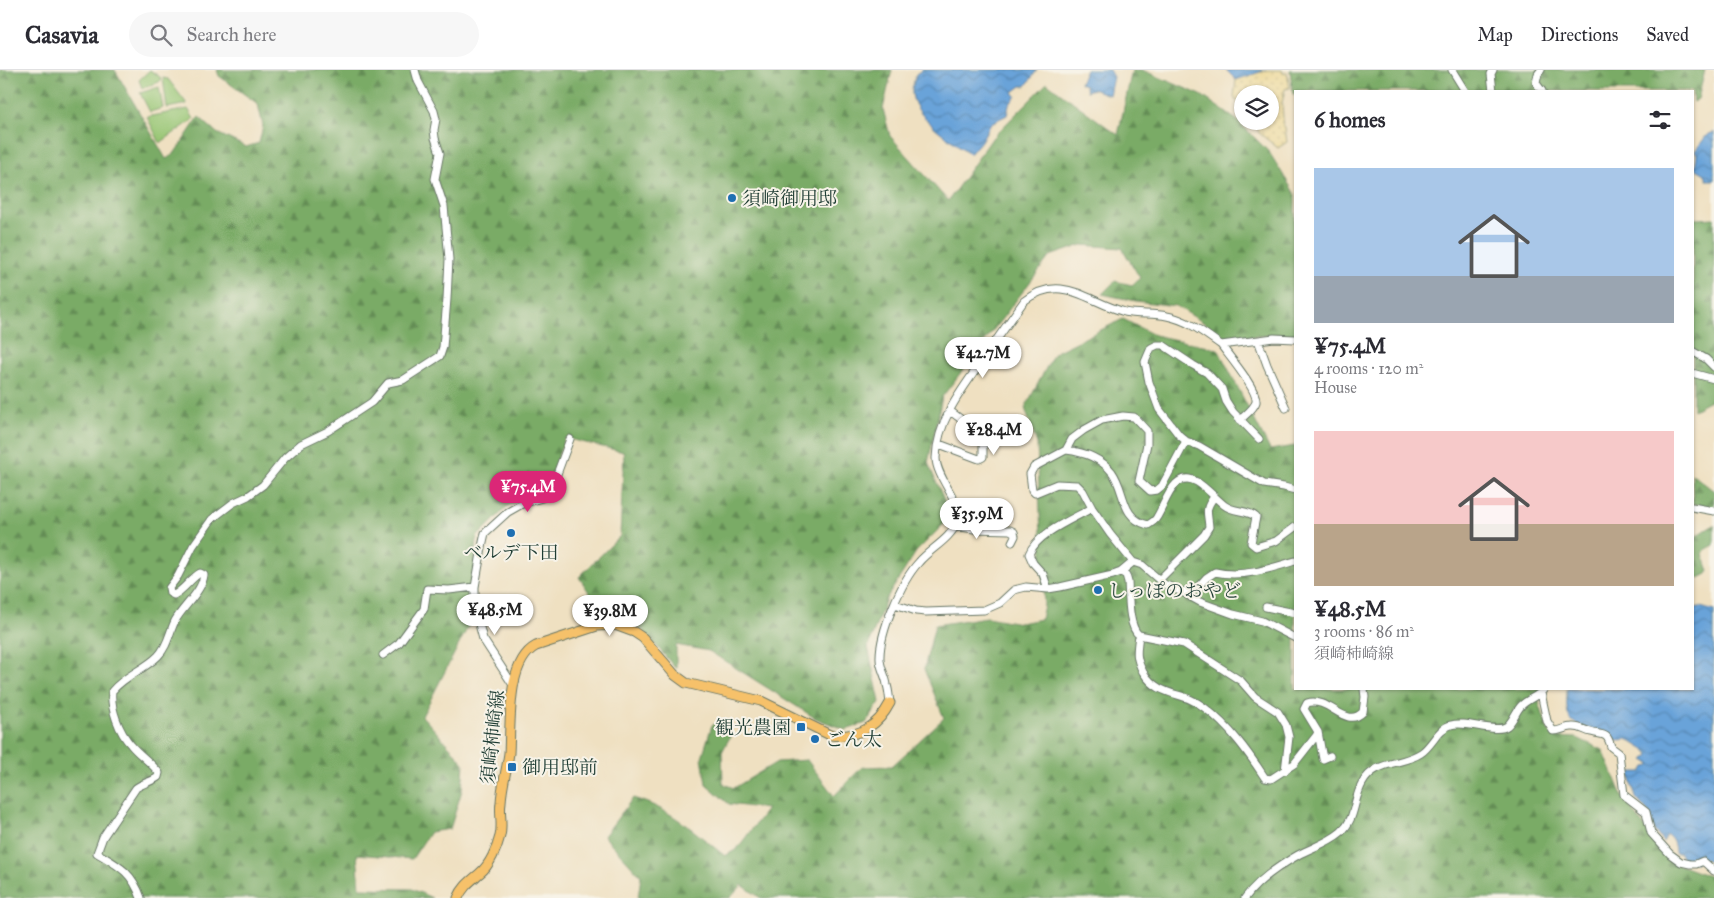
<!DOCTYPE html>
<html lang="en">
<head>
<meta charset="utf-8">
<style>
  :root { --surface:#fff; --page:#f7f7f7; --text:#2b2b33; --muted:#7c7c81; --line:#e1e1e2; --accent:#db2777 }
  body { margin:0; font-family:"IM FELL Great Primer","Noto Serif JP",serif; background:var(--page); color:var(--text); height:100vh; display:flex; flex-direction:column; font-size:19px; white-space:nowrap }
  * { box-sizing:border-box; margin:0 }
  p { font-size:16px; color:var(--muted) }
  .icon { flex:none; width:28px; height:28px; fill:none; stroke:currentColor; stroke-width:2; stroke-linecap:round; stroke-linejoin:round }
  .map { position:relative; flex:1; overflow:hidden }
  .details { position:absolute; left:1294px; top:20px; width:400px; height:600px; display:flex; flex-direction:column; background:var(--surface); border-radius:0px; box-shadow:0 1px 4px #0004 }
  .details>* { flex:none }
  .controls { position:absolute; left:1234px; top:15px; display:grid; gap:10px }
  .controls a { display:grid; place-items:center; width:45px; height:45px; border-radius:50%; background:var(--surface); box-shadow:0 1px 4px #0004; font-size:25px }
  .price { position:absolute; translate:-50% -42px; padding:0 11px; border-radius:18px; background:#fff; color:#222; font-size:16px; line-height:32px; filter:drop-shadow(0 1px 2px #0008) }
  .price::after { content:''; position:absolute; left:50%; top:30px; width:15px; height:11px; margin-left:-8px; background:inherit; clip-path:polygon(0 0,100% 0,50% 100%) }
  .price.selected { background:var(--accent); color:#fff }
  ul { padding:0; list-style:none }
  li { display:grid; align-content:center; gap:10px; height:265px; padding:0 20px }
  li span { display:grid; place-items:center; height:155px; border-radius:0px; color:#555 }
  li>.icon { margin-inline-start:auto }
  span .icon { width:90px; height:90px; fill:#fffc; stroke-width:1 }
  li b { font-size:21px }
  h2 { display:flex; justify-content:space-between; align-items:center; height:60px; padding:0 20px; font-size:21px }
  header { display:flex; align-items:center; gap:30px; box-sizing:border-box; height:70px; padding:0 25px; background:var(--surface); border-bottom:1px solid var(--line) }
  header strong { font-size:24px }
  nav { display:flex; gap:28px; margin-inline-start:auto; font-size:18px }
  .search { width:350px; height:45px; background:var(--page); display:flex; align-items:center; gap:12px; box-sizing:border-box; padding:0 18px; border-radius:28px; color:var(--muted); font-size:19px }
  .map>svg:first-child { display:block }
  .green { fill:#99c674; stroke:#5c8254 }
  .forest { fill:url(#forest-firs); stroke:#4c744d }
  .sand { fill:url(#sand-dots); stroke:#868c69 }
  .water { fill:url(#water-waves); stroke:#447086 }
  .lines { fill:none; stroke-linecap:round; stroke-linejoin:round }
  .minor-casing { stroke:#687665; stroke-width:9 }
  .major-casing { stroke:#687665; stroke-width:11 }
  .minor { stroke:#fff; stroke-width:7 }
  .major { stroke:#f6c16b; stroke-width:9 }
  .poi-dot { fill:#1f6fb2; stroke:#f7f3e8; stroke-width:2 }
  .labels { text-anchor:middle; stroke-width:4; stroke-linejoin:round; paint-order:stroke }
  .poi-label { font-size:19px; fill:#1f3d34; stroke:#f7f3e8; text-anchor:start }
  .street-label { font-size:19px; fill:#1f3d34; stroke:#f7f3e8 }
</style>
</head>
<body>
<header>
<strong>Casavia</strong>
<div class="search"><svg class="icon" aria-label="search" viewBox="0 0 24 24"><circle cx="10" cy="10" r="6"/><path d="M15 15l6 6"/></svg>Search here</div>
<nav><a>Map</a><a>Directions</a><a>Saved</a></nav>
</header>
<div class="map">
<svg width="1714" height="828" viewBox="0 0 1714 828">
  <defs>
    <pattern id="forest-firs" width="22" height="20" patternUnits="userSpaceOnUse" patternTransform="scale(1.25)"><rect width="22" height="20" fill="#7aab66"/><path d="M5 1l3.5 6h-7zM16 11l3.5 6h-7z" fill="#638c55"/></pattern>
    <pattern id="sand-dots" width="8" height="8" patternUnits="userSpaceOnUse" patternTransform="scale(1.25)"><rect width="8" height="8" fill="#eeda9e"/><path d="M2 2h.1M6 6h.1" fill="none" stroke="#ccbc89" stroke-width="1.8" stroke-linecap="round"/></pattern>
    <pattern id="water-waves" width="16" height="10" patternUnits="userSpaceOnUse" patternTransform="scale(1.25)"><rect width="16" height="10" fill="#69a3d9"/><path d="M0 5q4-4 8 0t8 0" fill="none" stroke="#5686b1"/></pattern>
  </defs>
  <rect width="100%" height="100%" fill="#f7f3e8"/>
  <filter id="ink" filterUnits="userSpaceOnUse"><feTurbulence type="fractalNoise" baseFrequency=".02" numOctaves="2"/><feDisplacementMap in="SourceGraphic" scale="10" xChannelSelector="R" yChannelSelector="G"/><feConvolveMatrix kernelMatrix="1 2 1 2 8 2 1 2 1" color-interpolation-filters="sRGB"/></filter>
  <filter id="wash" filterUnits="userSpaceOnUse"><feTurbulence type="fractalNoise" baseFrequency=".0096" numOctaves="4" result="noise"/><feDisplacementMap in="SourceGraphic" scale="20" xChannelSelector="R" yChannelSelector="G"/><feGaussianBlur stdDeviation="1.12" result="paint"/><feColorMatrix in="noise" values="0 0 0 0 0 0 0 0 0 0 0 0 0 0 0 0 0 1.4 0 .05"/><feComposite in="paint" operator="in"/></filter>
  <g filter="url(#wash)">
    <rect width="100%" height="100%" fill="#efe0c1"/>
    <path class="green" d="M150 0 161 8 159 12 142 18 139 10Z
      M163 8 168 9 187 34 167 38Z
      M159 17 163 38 150 42 140 23Z
      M188 39 194 49 160 73 147 47Z"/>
    <path class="forest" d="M0 0H115L166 89 174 84 199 47 217 63 246 77 259 73 263 56 258 34 219 6 217 0H892L883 39 890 66 948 131 993 67 1047 13 1118 65 1132 0H1142L1201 25 1238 51 1269 82 1295 124V264L1222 268 1206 254 1176 236 1136 231 1102 224 1115 211 1132 215 1140 208 1122 178 1082 175 1050 186 942 327 928 393 949 441 945 453 916 482 886 529 868 577 880 632 866 653 846 660 815 648 709 581 676 575V599L643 560 604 545 579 507 620 466 624 382 565 368 546 417 509 435 477 467 471 551 422 646 464 693 462 720 450 759 430 762 412 789 357 784 360 818 412 819 432 828H0Z
      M1290 0H1705L1698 29 1693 32 1692 21H1295V25L1293 24Z
      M1693 147 1696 149 1714 148V329L1693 340Z
      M1123 249 1154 265 1218 279 1270 380 1295 376V619H1541L1537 626 1548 660 1556 667 1577 668 1603 680 1622 726 1669 791 1714 808V828H761L742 815 730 828H638L641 806 604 766 633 728C671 739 695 762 725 786L737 779 767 739 729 734 706 714 702 687 712 655 726 651 730 667 722 682 723 714 734 718 777 692 807 690 834 726 862 697 892 696 944 648 924 599 935 555 987 547 1020 553 1041 549 1044 535 1037 374 1025 338 1054 283Z
      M1692 404 1714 421V437L1693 434Z
      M1714 455V475L1705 480 1703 484 1709 501 1707 504 1693 511V468Z"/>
    <path class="sand" d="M1266 0H1282L1284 4 1287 2 1290 18 1285 19 1282 33 1283 49 1282 52 1285 58 1287 72 1278 78 1259 63 1254 51H1270V24H1242V33L1235 30 1234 27 1236 10Z"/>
    <path class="water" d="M922 0H1037L1026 16H1021L1013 22 1016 26 1009 35 1007 45 991 53 981 71 970 84C951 69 910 46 912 19 913 14 915 9 916 4Z
      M1086 0H1109L1113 7 1109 25 1093 19 1087 21 1085 15 1080 13Z
      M1226 0H1266L1236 10Z
      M1714 62V110H1707L1705 104 1695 98 1697 84 1695 81 1707 65Z
      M1701 537 1714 541V792L1704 789 1695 793 1683 790 1680 783H1675C1675 776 1673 769 1667 765L1663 772 1653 759 1651 746 1636 728 1629 702H1642L1645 697 1650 696 1649 693 1644 690 1650 685 1648 682 1627 669 1616 671 1607 662C1595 660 1572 658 1568 644 1566 636 1567 627 1567 619H1692L1693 538Z"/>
  </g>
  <g filter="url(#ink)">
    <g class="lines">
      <defs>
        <path id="minor" d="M1452 0 1465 21
          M1493 0 1491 4 1493 21
          M1541 0 1538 4 1536 13 1542 21
          M1258 270 1267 295 1286 338
          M1221 275C1229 286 1258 320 1256 332 1254 339 1245 345 1240 350
          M1692 281 1706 289 1714 297
          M1692 303 1714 309
          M1259 369 1233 342 1226 331 1222 319 1207 303 1193 295 1163 275H1157L1151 278 1145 292 1149 312 1159 339 1179 365 1186 371 1199 376 1264 414 1284 417 1295 420
          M1186 371 1162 416 1157 420 1150 421 1139 411 1147 374V361L1134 347 1123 346 1102 350 1084 360 1072 369 1066 380 1034 397 1030 404 1032 420 1035 423 1057 414 1077 415 1083 421 1092 438 1110 464 1133 492 1142 495 1164 514 1182 522 1200 532 1233 544 1262 551 1295 568
          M939 374 979 389 983 387V370L981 364 950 341
          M1066 380C1083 382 1101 388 1112 402 1126 421 1120 448 1148 455 1151 453 1155 451 1157 447 1166 433 1174 398 1197 412 1207 418 1215 428 1224 435 1234 443 1247 439 1256 447L1251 473 1256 477 1276 471 1295 457
          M1692 437 1714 441
          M955 456 974 459 1010 460 1014 462 1015 466 1012 472
          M1121 502 1126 505 1128 512C1129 525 1128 557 1139 565L1184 574 1241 611 1255 627 1278 642 1286 655 1289 667 1285 701
          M1159 510 1204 465 1209 457C1208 442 1204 440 1214 427
          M1048 519 1043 504 1033 493 1029 484C1037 463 1073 449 1092 438
          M1182 522 1197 518 1206 508 1215 502C1242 508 1269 499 1295 491
          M895 534 916 541 926 542 984 540 1000 533 1014 520 1026 517 1048 519 1060 517 1113 505 1121 502 1133 492
          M1266 537 1295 543
          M1139 565C1137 581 1135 587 1143 602 1160 629 1183 620 1205 638 1230 657 1248 682 1265 708L1271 709 1294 694 1316 666 1318 662 1304 639 1307 633C1330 626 1345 660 1363 642L1365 627 1364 619
          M383 585 399 573 424 539 427 519 449 520 475 517
          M513 615 483 569 475 539V517L483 472 485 463 508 442 522 434 542 428 551 420 570 369
          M1541 623 1547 651 1553 661C1561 661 1565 657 1572 657 1580 656 1585 661 1591 662 1603 666 1607 661 1611 677L1619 683 1624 725 1646 742 1651 763 1670 784 1681 792 1690 794H1696L1703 791 1714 801
          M890 633C889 627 889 621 887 615 886 606 880 598 880 589 879 564 901 511 919 492 931 478 950 470 958 451 964 435 936 408 936 388 937 351 962 319 983 290 996 270 1010 251 1024 231 1062 202 1087 232 1125 242 1138 245 1153 243 1167 246 1188 250 1204 263 1221 275L1274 268 1295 269
          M1318 662 1323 689 1330 686
          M141 828C132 802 119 796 97 783L103 767 136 718C143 713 151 712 158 707L159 703C151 692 139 685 131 675 119 662 110 638 112 621 125 605 144 600 158 586 168 576 169 563 175 551 183 536 202 522 204 505L200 503C190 509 184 520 174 525L170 523 169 518 178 506 193 476 212 449 233 433 248 426 263 415 285 388 301 374 328 361 372 332 388 313 403 310 440 286 443 277 447 229 449 189 444 136 435 109 440 83 435 68 434 60 436 49 434 41 418 11 415 0
          M1245 828C1257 811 1279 796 1298 785 1313 777 1328 773 1341 762 1356 749 1353 730 1362 714 1375 689 1402 696 1421 683 1432 676 1438 658 1451 655 1466 650 1496 664 1507 656 1513 651 1515 643 1520 637 1526 629 1538 627 1544 619"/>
        <path id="major" d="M458 828C463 816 471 811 480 803 490 795 497 778 500 766 503 755 499 743 501 732 502 715 507 699 509 683 511 654 506 592 536 576L597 556 615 555 634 562 643 568 675 605 686 613 761 631 830 665C858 668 877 658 890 633"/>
      </defs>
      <use href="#minor" class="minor-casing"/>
      <use href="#major" class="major-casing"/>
      <use href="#minor" class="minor"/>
      <use href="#major" class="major"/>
    </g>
  </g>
  <g class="poi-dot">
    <circle cx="732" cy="128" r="5"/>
    <circle cx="511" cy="463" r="5"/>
    <circle cx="1098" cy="520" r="5"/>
    <rect x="796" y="652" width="10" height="10" rx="2.5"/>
    <circle cx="815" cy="669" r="5"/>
    <rect x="507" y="692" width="10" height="10" rx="2.5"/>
  </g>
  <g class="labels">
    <g class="poi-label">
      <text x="742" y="135">須崎御用邸</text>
      <text x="511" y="489" text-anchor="middle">ベルデ下田</text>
      <text x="1108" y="527">しっぽのおやど</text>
      <text x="791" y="664" text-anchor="end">観光農園</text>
      <text x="825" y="676">ごん太</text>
      <text x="522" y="704">御用邸前</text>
    </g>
    <g class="street-label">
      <text transform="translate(492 667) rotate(-84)" y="7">須崎柿崎線</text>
    </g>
  </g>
</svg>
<div class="controls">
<a><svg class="icon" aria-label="layers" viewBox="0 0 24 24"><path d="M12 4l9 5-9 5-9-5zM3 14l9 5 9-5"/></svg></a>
</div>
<b class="price" style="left:983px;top:309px">¥42.7M</b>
<b class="price" style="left:994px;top:386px">¥28.4M</b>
<b class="price selected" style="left:528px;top:443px">¥75.4M</b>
<b class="price" style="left:977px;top:470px">¥35.9M</b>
<b class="price" style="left:495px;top:566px">¥48.5M</b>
<b class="price" style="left:610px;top:567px">¥39.8M</b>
<section class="details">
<h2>6 homes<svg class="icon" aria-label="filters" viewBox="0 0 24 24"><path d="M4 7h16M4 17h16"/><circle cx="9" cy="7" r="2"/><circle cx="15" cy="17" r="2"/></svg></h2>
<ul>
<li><span style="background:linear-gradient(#a9c7e8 70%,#9aa5b1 0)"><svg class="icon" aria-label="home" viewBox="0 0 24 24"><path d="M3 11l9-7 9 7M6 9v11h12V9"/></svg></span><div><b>¥75.4M</b><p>4 rooms · 120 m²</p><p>House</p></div></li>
<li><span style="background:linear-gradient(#f6c9c9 60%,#b9a48a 0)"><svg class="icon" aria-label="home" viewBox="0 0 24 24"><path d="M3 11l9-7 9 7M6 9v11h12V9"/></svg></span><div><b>¥48.5M</b><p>3 rooms · 86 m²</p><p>須崎柿崎線</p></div></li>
</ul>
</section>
</div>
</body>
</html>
